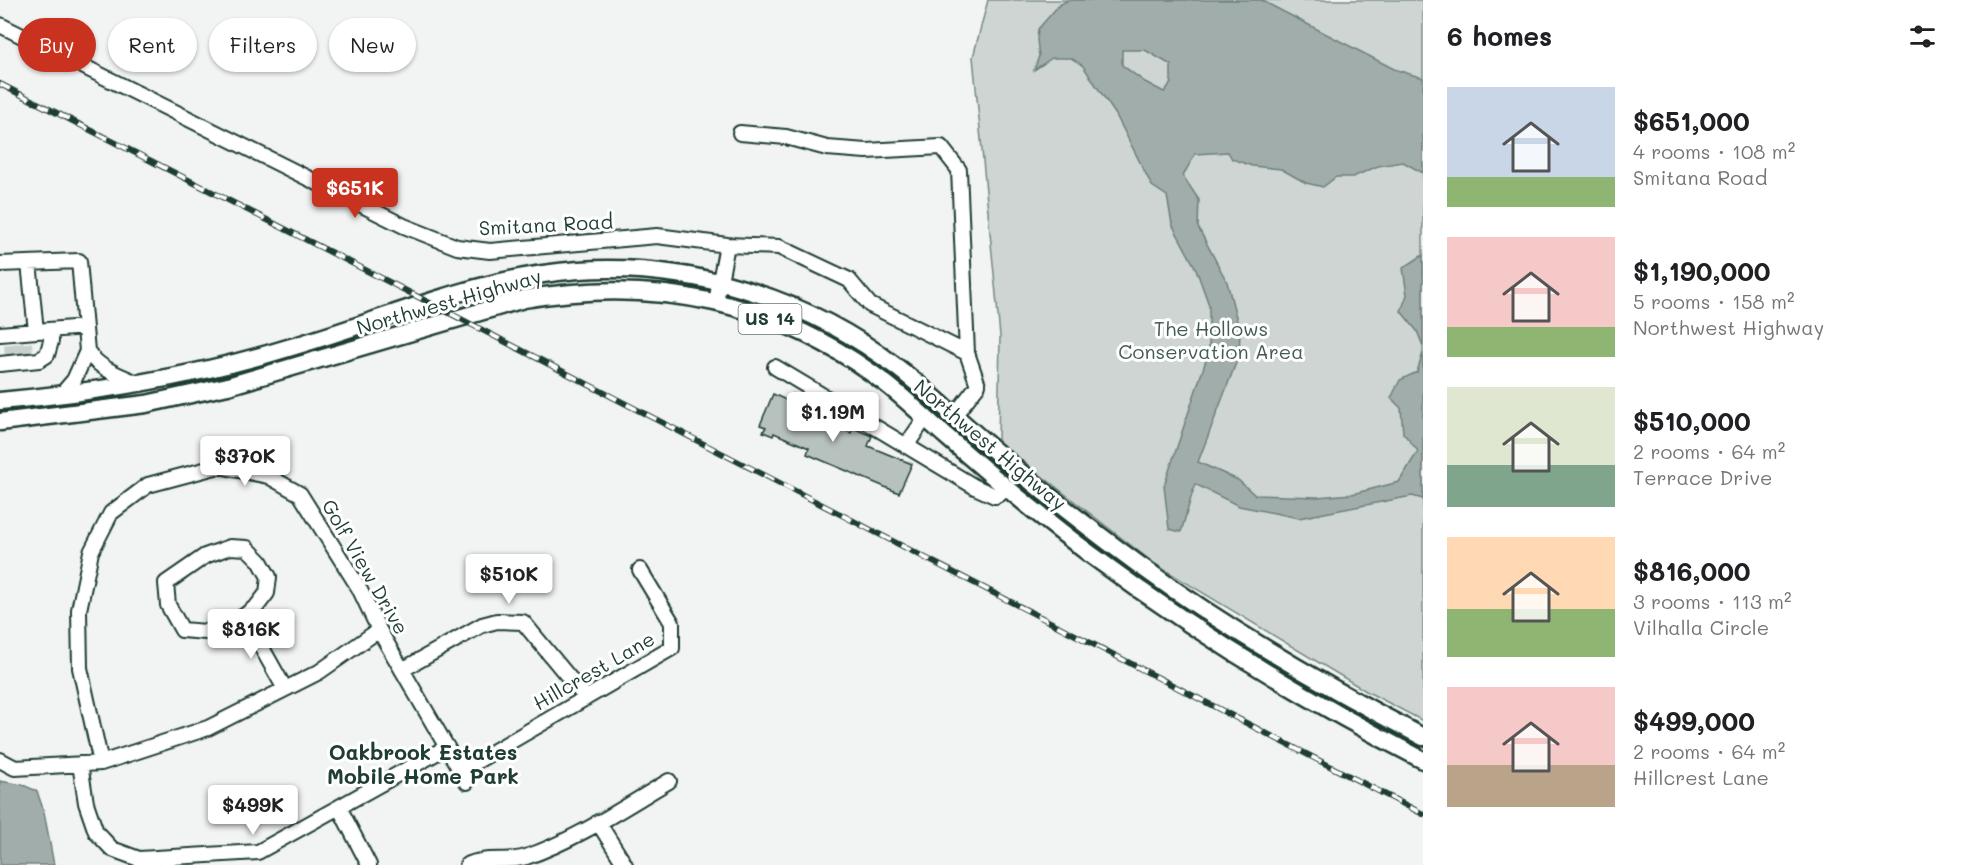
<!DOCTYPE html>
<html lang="en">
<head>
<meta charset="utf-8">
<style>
  :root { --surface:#fff; --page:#f2f2f2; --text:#202124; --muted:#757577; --accent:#c8321e }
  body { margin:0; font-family:Mali,sans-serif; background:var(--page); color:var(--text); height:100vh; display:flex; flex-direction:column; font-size:22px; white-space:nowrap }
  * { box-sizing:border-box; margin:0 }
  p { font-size:20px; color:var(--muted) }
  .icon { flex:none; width:33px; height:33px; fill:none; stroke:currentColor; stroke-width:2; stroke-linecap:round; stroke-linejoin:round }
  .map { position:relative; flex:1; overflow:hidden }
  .panel { display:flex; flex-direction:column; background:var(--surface); width:540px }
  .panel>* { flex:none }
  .top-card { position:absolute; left:18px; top:18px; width:570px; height:54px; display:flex; gap:12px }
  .price { position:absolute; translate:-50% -51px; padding:0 14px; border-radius:6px; background:#fff; color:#222; font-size:20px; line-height:39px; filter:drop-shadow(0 2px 3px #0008) }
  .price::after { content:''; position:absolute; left:50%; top:36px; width:18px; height:14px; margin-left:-9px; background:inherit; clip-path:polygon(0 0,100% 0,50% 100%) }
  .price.selected { background:var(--accent); color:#fff }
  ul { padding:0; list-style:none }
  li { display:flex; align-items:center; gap:18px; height:150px; padding:0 24px }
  li span { display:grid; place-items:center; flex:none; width:168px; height:120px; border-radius:0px; color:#555 }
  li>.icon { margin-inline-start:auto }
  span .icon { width:72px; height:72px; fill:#fffc; stroke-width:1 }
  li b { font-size:26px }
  h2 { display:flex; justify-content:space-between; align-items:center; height:72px; padding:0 24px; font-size:26px }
  .chip { padding:0 21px; border-radius:27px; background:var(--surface); box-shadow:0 2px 4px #0004; font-size:21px; line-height:54px }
  .chip.selected { background:var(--accent); color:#fff }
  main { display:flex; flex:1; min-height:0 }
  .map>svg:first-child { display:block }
  .green { fill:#ced5d3; stroke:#768984; stroke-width:1.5 }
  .water { fill:#a1adaa; stroke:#6d807b; stroke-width:1.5; fill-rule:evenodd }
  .building { fill:#b7c1bd; stroke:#1f3d34; stroke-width:1.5 }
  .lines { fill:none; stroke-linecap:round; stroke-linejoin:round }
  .minor-tunnel { stroke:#c8cfcd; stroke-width:14; stroke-dasharray:14 7; stroke-linecap:butt }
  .minor-casing { stroke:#1f3d34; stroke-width:18 }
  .major-casing { stroke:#1f3d34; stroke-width:21 }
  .minor { stroke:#fff; stroke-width:14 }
  .major { stroke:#fff; stroke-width:16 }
  .rail-casing { stroke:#1f3d34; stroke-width:6 }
  .rail { stroke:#fff; stroke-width:4; stroke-dasharray:11; stroke-linecap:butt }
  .labels { text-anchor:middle; stroke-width:6; stroke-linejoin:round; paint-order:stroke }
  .shield { fill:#fff; stroke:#627771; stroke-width:1.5 }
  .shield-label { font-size:18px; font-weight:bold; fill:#1f3d34 }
  .street-label { font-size:20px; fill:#1f3d34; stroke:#fff }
  .park-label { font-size:20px; fill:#425b54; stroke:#fff }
  .neighbourhood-label { font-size:21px; font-weight:bold; fill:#1f3d34; stroke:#fff }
</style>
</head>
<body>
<main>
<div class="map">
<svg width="1423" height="865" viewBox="0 0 1423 865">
  <rect width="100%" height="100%" fill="#f2f3f3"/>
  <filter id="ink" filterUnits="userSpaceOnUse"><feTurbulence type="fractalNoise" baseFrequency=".0167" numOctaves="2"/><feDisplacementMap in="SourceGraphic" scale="12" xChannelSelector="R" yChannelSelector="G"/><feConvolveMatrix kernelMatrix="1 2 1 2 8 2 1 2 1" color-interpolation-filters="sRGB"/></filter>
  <g filter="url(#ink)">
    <path class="green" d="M988 0H1423V721L1366 691 1155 564 998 442 1000 336 973 57Z"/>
    <path class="water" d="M1068 0H1261L1394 69 1423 78V173L1403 162 1378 166 1353 177H1336L1323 187 1306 183 1281 169 1252 166 1232 159 1228 152 1195 154 1183 176 1199 200 1198 227 1227 282 1240 332 1239 355 1198 462 1238 480 1255 495 1317 497 1352 494 1399 482 1418 451 1403 433 1401 408 1391 398 1400 380 1417 372 1423 353V499L1412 496 1299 518 1239 506 1195 484 1181 532 1169 529 1164 486 1209 351V305L1196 269 1172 224 1167 196 1152 186 1116 115 1083 66 1071 58H1052L1034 70 1039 56 1037 40 1038 29 1059 5ZM1122 50H1145L1171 65V83L1164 92 1145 82 1122 65Z
      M1423 255V346L1417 331 1401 311 1407 295 1403 268Z
      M0 781 23 785 37 791 44 812 54 865H0Z"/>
    <path class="building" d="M773 394 790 402 793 394 818 405 813 417 851 433 853 428 872 436 868 446 912 464 899 493 807 454 809 448 774 433 773 436 763 432 766 427 760 425Z"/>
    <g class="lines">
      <path class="minor-tunnel" d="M25 343 26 355
        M11 344 12 355"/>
      <defs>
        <path id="minor" d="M0 25 404 226 457 247 490 251 657 236 727 245 716 302
          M740 133 786 137 827 148 866 151 941 147 959 170 967 353 978 385 954 416
          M727 245 779 247 849 280 870 305 967 353
          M29 263 36 331
          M0 264 79 261 87 351 74 380 61 395
          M0 334 85 327
          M87 351C99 369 120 376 140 384
          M0 364 39 360 47 355 51 341V330
          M775 367 975 487 995 496 1008 489
          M906 446 925 418
          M230 547 247 548 260 561 269 577 267 593 257 606 244 616 206 632 182 630 168 605 166 583 205 556Z
          M244 616 285 689
          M402 670 482 625 497 621 523 622 586 698
          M0 760 15 768 101 763 208 728 319 672 379 630
          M101 763 80 668 79 610 91 552 111 513 148 485 219 466 268 476 300 494 359 588 379 630 467 782
          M80 764 86 803 96 832 112 849 139 859 258 852 447 747
          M460 771 672 648V623L640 570
          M339 807 369 865
          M598 822 625 865
          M467 865C486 856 507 863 526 857 576 840 623 808 669 781"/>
        <path id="major" d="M0 401C98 392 194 377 288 348 385 320 477 277 579 270 693 263 808 298 898 368 936 397 970 431 1007 461 1049 497 1093 531 1138 564 1227 629 1325 686 1423 737
          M0 422 146 404 228 386 524 299C655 277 779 301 885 383 907 400 927 420 948 438 994 478 1041 517 1090 554 1195 632 1306 700 1423 760"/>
      </defs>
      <use href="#minor" class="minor-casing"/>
      <use href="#major" class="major-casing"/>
      <use href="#minor" class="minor"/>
      <use href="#major" class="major"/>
      <defs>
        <path id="rail" d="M0 84 389 282 1423 814"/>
      </defs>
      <use href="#rail" class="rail-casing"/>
      <use href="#rail" class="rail"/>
    </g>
  </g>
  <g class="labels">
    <rect class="shield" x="738.5" y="304" width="63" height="30" rx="4.5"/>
    <g class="shield-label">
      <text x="770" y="325">US 14</text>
    </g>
    <g class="street-label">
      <text transform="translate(546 225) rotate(-3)" y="7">Smitana Road</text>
      <text transform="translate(449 302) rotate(-16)" y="7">Northwest Highway</text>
      <text transform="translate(990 445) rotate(40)" y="7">Northwest Highway</text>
      <text transform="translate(365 567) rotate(60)" y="7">Golf View Drive</text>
      <text transform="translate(594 671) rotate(-30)" y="7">Hillcrest Lane</text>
    </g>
    <g class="park-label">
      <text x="1211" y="336">The Hollows<tspan x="1211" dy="23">Conservation Area</tspan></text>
    </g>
    <g class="neighbourhood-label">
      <text x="423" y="760">Oakbrook Estates<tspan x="423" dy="24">Mobile Home Park</tspan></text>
    </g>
  </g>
</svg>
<b class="price selected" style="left:355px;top:219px">$651K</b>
<b class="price" style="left:833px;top:443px">$1.19M</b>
<b class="price" style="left:245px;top:487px">$370K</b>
<b class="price" style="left:509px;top:605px">$510K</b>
<b class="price" style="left:251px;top:660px">$816K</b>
<b class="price" style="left:253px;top:836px">$499K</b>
<div class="top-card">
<a class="chip selected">Buy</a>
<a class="chip">Rent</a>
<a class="chip">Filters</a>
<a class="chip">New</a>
</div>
</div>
<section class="panel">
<h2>6 homes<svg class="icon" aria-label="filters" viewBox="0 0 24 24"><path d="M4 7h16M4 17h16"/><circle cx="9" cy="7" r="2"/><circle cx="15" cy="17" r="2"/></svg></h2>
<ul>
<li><span style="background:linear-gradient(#c9d6e8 75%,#8fb573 0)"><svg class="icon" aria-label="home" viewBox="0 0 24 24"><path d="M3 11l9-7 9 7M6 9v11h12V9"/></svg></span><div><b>$651,000</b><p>4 rooms · 108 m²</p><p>Smitana Road</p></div></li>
<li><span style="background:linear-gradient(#f6c9c9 75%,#8fb573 0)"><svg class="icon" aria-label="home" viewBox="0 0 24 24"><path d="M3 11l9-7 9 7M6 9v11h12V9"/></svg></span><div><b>$1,190,000</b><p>5 rooms · 158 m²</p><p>Northwest Highway</p></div></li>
<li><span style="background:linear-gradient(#dfe7d0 65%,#7fa58c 0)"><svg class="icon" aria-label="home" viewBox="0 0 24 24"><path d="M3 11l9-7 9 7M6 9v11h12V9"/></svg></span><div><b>$510,000</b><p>2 rooms · 64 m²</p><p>Terrace Drive</p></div></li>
<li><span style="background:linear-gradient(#ffd9b3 60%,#8fb573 0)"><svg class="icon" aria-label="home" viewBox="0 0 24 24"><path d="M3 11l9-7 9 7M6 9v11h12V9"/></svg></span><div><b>$816,000</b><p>3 rooms · 113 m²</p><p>Vilhalla Circle</p></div></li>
<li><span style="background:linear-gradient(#f6c9c9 65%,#b9a48a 0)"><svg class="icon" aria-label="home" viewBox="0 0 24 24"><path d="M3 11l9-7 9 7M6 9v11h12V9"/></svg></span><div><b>$499,000</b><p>2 rooms · 64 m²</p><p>Hillcrest Lane</p></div></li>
</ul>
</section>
</main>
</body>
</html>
